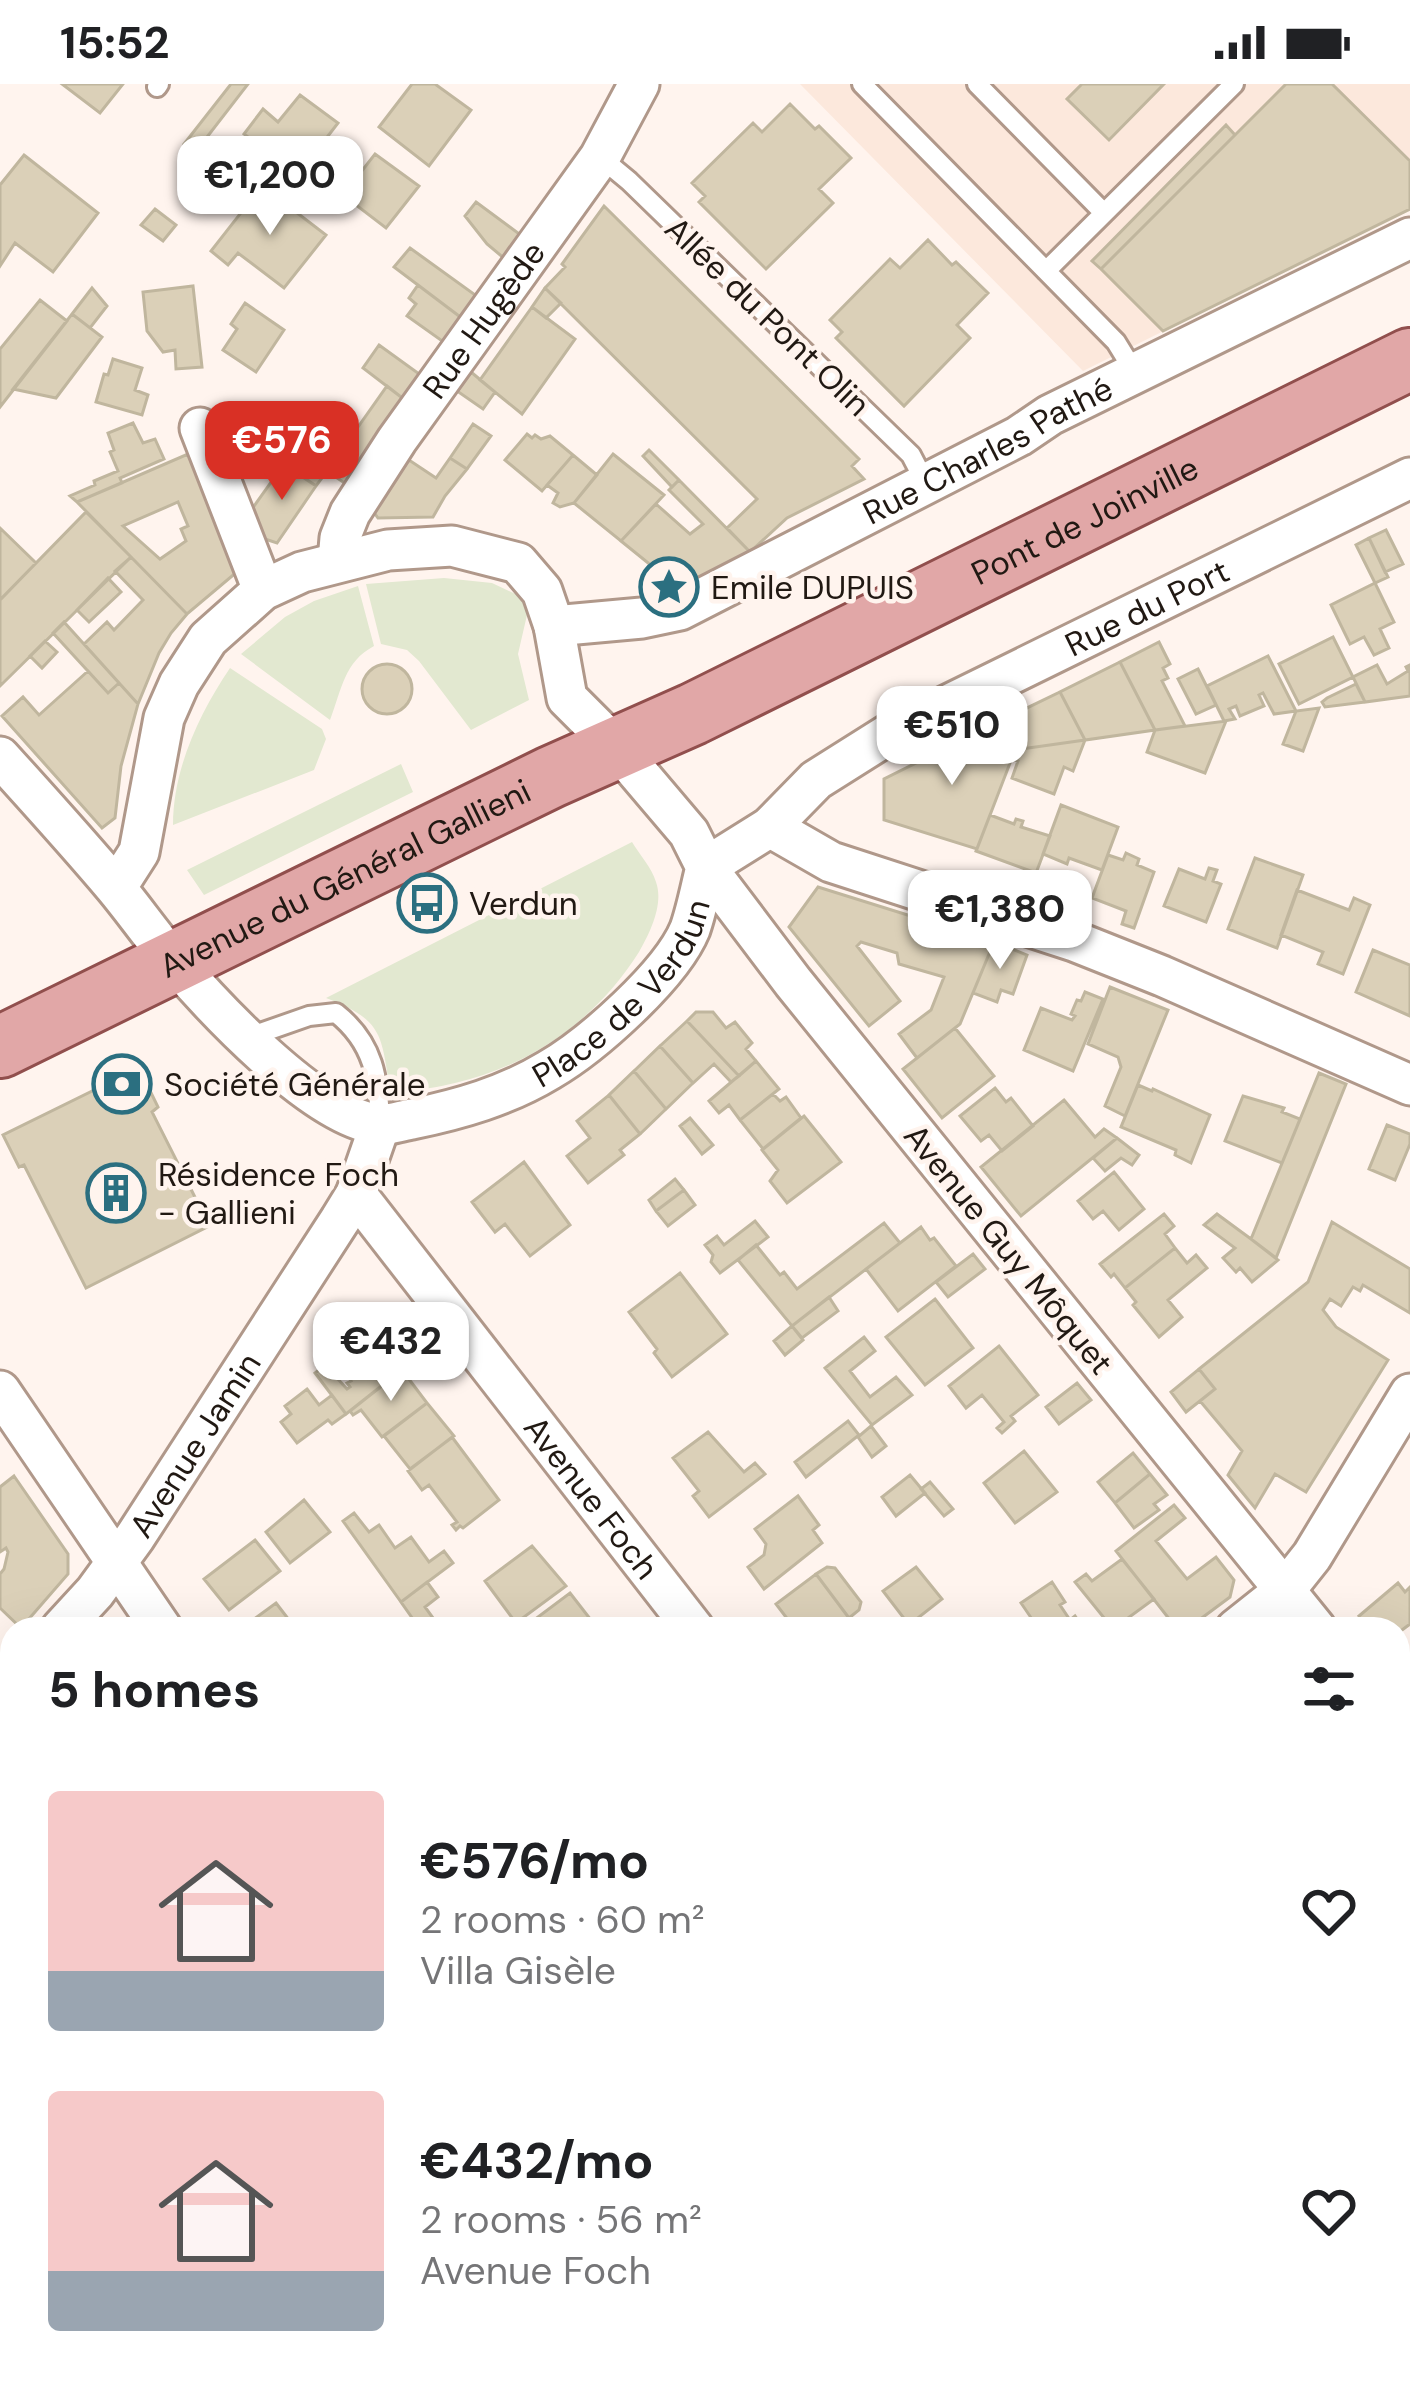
<!DOCTYPE html>
<html lang="en">
<head>
<meta charset="utf-8">
<style>
  :root { --surface:#fff; --page:#f6f6f6; --text:#202124; --muted:#757577; --accent:#d93025 }
  body { margin:0; font-family:"DM Sans",sans-serif; background:var(--page); color:var(--text); height:100vh; display:flex; flex-direction:column; font-size:45px; white-space:nowrap }
  * { box-sizing:border-box; margin:0 }
  p { font-size:39px; color:var(--muted) }
  .icon { flex:none; width:66px; height:66px; fill:none; stroke:currentColor; stroke-width:2; stroke-linecap:round; stroke-linejoin:round }
  .map { position:relative; flex:1; overflow:hidden }
  .drawer { position:absolute; left:0px; top:1533px; width:1410px; height:771px; display:flex; flex-direction:column; background:var(--surface); border-radius:36px 36px 0 0; box-shadow:0 12px 48px #0002 }
  .drawer>* { flex:none }
  .price { position:absolute; translate:-50% -102px; padding:0 27px; border-radius:24px; background:#fff; color:#222; font-size:39px; line-height:78px; filter:drop-shadow(0 3px 6px #0008) }
  .price::after { content:''; position:absolute; left:50%; top:72px; width:36px; height:27px; margin-left:-18px; background:inherit; clip-path:polygon(0 0,100% 0,50% 100%) }
  .price.selected { background:var(--accent); color:#fff }
  ul { padding:0; list-style:none }
  li { display:flex; align-items:center; gap:36px; height:300px; padding:0 48px }
  li span { display:grid; place-items:center; flex:none; width:336px; height:240px; border-radius:12px; color:#555 }
  li>.icon { margin-inline-start:auto }
  span .icon { width:144px; height:144px; fill:#fffc; stroke-width:1 }
  li b { font-size:51px }
  h2 { display:flex; justify-content:space-between; align-items:center; height:144px; padding:0 48px; font-size:51px }
  .status { display:flex; justify-content:space-between; align-items:center; height:84px; padding:0 60px; background:var(--surface); direction:ltr }
  .status svg { height:33px; fill:currentColor }
  .map>svg:first-child { display:block }
  .built { fill:#fce8dc }
  .green { fill:#e2e8d0 }
  .building { fill:#dbd0b8; stroke:#c0b69e; stroke-width:3; fill-rule:evenodd }
  .lines { fill:none; stroke-linecap:round; stroke-linejoin:round }
  .lane-casing { stroke:#b0988a; stroke-width:24 }
  .street-casing { stroke:#b0988a; stroke-width:45 }
  .primary-casing { stroke:#914f4d; stroke-width:66 }
  .lane { stroke:#fff; stroke-width:18 }
  .street { stroke:#fff; stroke-width:39 }
  .primary { stroke:#e1a7a7; stroke-width:60 }
  .labels { text-anchor:middle; stroke-width:9; stroke-linejoin:round; paint-order:stroke }
  .street-label { font-size:33px; fill:#211913; stroke:#fff4ee }
  .poi-label { font-size:33px; fill:#211913; stroke:#fff4ee; text-anchor:start }
</style>
</head>
<body>
<div class="status"><b>15:52</b><svg viewBox="0 0 49 12"><path d="M0 12V9h3v3zM5 12V6h3v6zM10 12V3h3v9zM15 12V0h3v12zM26 1h20v11H26zM47 4h2v5h-2z"/></svg></div>
<div class="map">
<svg width="1410" height="2302" viewBox="0 0 1410 2302">
  <rect width="100%" height="100%" fill="#fff4ee"/>
  <path class="built" d="M800 0H1410V125L1083 287Z
    M12 2013V2292H162L148 2302H0V2021Z"/>
  <path class="green" d="M444 494 492 499 524 514 527 531 518 570 529 616 471 646 419 577 407 566 381 560 366 500Z
    M358 502 374 562C344 578 342 605 330 636L241 570 285 533 314 517Z
    M230 584 322 645 326 655 314 686 173 741C173 685 199 630 230 584Z
    M401 680 413 708 204 811 187 786Z
    M632 758C639 770 652 784 656 798 664 820 650 849 639 868 596 936 532 981 455 999 433 1004 413 1008 390 1006 381 950 383 936 326 914Z"/>
  <path class="building" d="M62 0H123L100 29Z
    M231 0H248L187 79 181 75 189 64 184 60Z
    M412 0H435L471 26 429 82 379 43Z
    M1082 0H1164L1109 56 1067 15Z
    M1286 0H1332L1410 77V125L1163 247 1101 185Z
    M300 11 338 39 298 91 244 50 263 25 278 38Z
    M790 20 815 45 819 42 851 74 819 105 833 119 766 185 699 118 705 112 692 99 753 39 762 48Z
    M1226 41 1235 51 1101 185 1092 177Z
    M375 70 419 102 386 144 343 111Z
    M24 71 98 129 53 188 15 159 0 182V101Z
    M262 102 326 151 284 204 238 169 228 181 211 167Z
    M476 118 522 152 505 175 487 160 465 132Z
    M604 122 859 375 852 382 864 395 787 434 750 468 727 444 757 415 545 204 565 183 562 180Z
    M155 125 176 141 163 157 141 141Z
    M928 156 952 181 956 178 988 209 957 241 970 254 904 322 836 254 842 248 830 236 890 175 900 184Z
    M410 164 478 213 463 235 394 183Z
    M418 201 463 235 445 259 407 232 416 220 409 214Z
    M193 202 202 283 176 285 175 266 163 268 147 247 143 208Z
    M92 204 107 222 90 244 72 230Z
    M545 204 561 219 546 234 532 223Z
    M40 216 67 237 0 323V265Z
    M245 219 284 246 256 288 223 266 237 245 231 240Z
    M532 223 575 255 522 330 480 296Z
    M72 230 102 253 56 314 13 305Z
    M379 261 422 292 405 316 363 284Z
    M113 275 142 284 135 306 148 311 142 331 96 318 104 290 108 291Z
    M471 288 495 308 483 325 457 307Z
    M387 302 405 316 346 400 327 387Z
    M133 339 143 359 155 355 164 375 120 394 122 399 77 418 70 412 95 401 94 397 118 387 110 368 114 366 108 349Z
    M473 340 491 352 467 385 450 374Z
    M527 350 532 354 535 351 541 355 550 352 573 371 542 407 505 376Z
    M304 357 333 379 316 402 286 382Z
    M649 366 679 396 672 403 643 372Z
    M188 370 238 487 187 530 77 418ZM178 418 188 442 181 445 186 457 160 475 123 442Z
    M613 370 664 411 621 457 574 419Z
    M573 371 597 391 574 419 560 423 553 419 558 409 547 401Z
    M450 374 467 385 445 412 433 433 378 434 373 427 409 376 436 394Z
    M284 380 316 402 277 459 265 455 252 425Z
    M679 396 750 468 679 504 621 457 656 420 690 450 703 440 669 406Z
    M86 428 131 473 0 602V516Z
    M0 444 36 479 0 516Z
    M1386 446 1403 480 1385 488 1369 454Z
    M1369 454 1388 493 1375 499 1356 461Z
    M131 473 187 530 171 549 159 569 138 620 84 560 107 538 114 546 143 516 115 487Z
    M108 494 121 508 89 538 77 526Z
    M1375 499 1394 538 1380 545 1389 564 1374 571 1364 553 1350 560 1331 521Z
    M64 538 119 599 108 609 53 549Z
    M1333 553 1353 593 1299 620 1279 580Z
    M45 557 57 568 42 584 30 572Z
    M1159 558 1170 580 1163 584 1168 594 1162 597 1185 642 1155 646 1120 578Z
    M1268 572 1296 627 1274 630 1263 609 1259 611 1264 622 1240 632 1236 622 1229 625 1235 635 1224 637 1207 602Z
    M1120 578 1155 646 1085 656 1060 608Z
    M362 605a25 25 0 1 1 50 0a25 25 0 1 1-50 0Z
    M1377 581 1387 600 1408 587 1406 583 1410 581V612L1365 618 1353 593Z
    M1198 585 1216 621 1196 630 1178 595Z
    M88 587 108 609 119 599 138 620 121 682 115 734 102 744 2 632 23 613 39 631Z
    M1356 600 1365 618 1325 623 1322 618 1327 614Z
    M1060 608 1085 656 1015 666 1000 637Z
    M1319 624 1303 667 1283 660 1296 627Z
    M1000 637 1015 666 977 765 884 736V695Z
    M1226 637 1205 689 1147 668 1155 646Z
    M1085 656 1073 687 1064 683 1054 710 1012 694 1018 677 1012 675 1015 666Z
    M1061 721 1118 743 1102 786 1069 774 1067 780 1043 770Z
    M990 731 1014 740 1016 735 1023 737 1021 743 1050 752 1036 789 976 767Z
    M1126 769 1139 775 1137 781 1154 788 1134 844 1122 840 1126 827 1092 814 1108 771 1123 776Z
    M1255 774 1303 791 1277 864 1228 845Z
    M1209 784 1217 786 1213 797 1221 800 1206 838 1164 822 1179 785 1205 795Z
    M818 803 994 858 960 940 917 974 899 950 931 926 944 893 899 880 897 869 861 858 857 862 900 917 869 942 789 843Z
    M1297 806 1349 826 1354 814 1370 821 1343 890 1318 880 1323 868 1281 851Z
    M994 858 1027 871 1013 910 1001 906 997 918 973 909Z
    M1373 866 1410 881V932L1356 908Z
    M1110 903 1168 926 1125 1032 1105 1022 1121 983 1118 973 1088 960Z
    M1085 908 1103 915 1073 987 1024 966 1041 924 1072 936 1075 932 1071 930 1077 916 1081 917Z
    M696 928H713L726 944 735 938 752 959 746 965 756 977 739 992 687 937Z
    M687 937 739 992 731 998 714 980 693 999 660 962Z
    M955 944 994 992 942 1034 903 985Z
    M660 962 693 999 666 1025 634 987Z
    M756 977 779 1005 740 1036 729 1021 719 1029 709 1017Z
    M139 984 158 1023 152 1028 208 1139 216 1136 217 1138 86 1204 24 1081 19 1083 3 1051Z
    M634 987 666 1025 640 1050 609 1011Z
    M1319 989 1346 1000 1276 1174 1251 1155Z
    M1138 1001 1152 1007 1153 1005 1210 1031 1191 1079 1175 1071 1176 1066 1121 1043Z
    M995 1004 1006 1018 1011 1014 1033 1042 1002 1067 989 1051 981 1057 960 1032Z
    M773 1010 780 1017 786 1013 801 1034 763 1065 740 1036Z
    M609 1011 640 1050 620 1066 624 1071 588 1099 567 1072 590 1054 577 1037Z
    M1243 1012 1284 1024 1282 1028 1300 1035 1282 1079 1225 1057Z
    M1064 1016 1095 1053 1104 1045 1117 1054 1021 1132 981 1083Z
    M804 1032 841 1078 787 1119 770 1097 778 1086 762 1066Z
    M690 1034 713 1061 702 1070 680 1042Z
    M1387 1041 1410 1050V1060L1395 1096 1369 1085Z
    M1117 1054 1139 1071 1132 1081 1121 1074 1105 1087 1093 1074Z
    M524 1078 570 1141 530 1172 505 1140 495 1148 472 1118Z
    M1114 1088 1144 1125 1119 1146 1103 1127 1093 1135 1078 1117Z
    M675 1095 684 1106 656 1127 649 1116Z
    M684 1106 695 1121 668 1142 656 1127Z
    M1164 1130 1174 1142 1165 1150 1175 1164 1125 1204 1114 1190 1111 1193 1100 1180Z
    M1217 1130 1251 1155 1278 1176 1252 1198 1240 1184 1236 1188 1223 1174 1235 1164 1204 1141Z
    M755 1137 768 1153 720 1189 711 1178 713 1171 705 1161 717 1152 724 1161Z
    M1332 1138 1410 1185V1229L1363 1201 1360 1207 1353 1203 1341 1222 1330 1215 1323 1226 1336 1243 1388 1276 1306 1408 1275 1390 1255 1424 1228 1391 1242 1367 1200 1317 1215 1305 1199 1285 1308 1198Z
    M884 1139 900 1159 792 1242 738 1176 756 1161 780 1191 784 1188 797 1205Z
    M921 1143 930 1156 934 1154 956 1182 898 1227 866 1185Z
    M1175 1164 1187 1179 1196 1171 1207 1184 1168 1216 1182 1233 1159 1253 1133 1221 1136 1218 1125 1204Z
    M973 1170 985 1185 948 1213 936 1198Z
    M680 1189 727 1250 672 1293 654 1269 657 1265 629 1228Z
    M829 1213 838 1227 802 1254 792 1242Z
    M935 1215 973 1264 925 1301 886 1253Z
    M792 1242 803 1256 785 1271 774 1257Z
    M369 1246 399 1288 346 1330 315 1289 325 1281 347 1305 350 1303 347 1299 351 1297 334 1274Z
    M864 1253 875 1267 850 1287 870 1313 896 1293 912 1311 872 1341 825 1284Z
    M999 1262 1038 1311 1011 1332 1015 1337 1002 1349 997 1344 1004 1338 982 1311 966 1324 949 1302Z
    M1199 1285 1215 1305 1186 1328 1171 1308Z
    M402 1286 427 1319 382 1353 361 1326 353 1331 350 1327Z
    M1077 1299 1091 1316 1059 1340 1046 1323Z
    M307 1305 319 1321 332 1311 346 1330 332 1340 328 1336 297 1359 281 1338 291 1330 285 1322Z
    M427 1319 454 1352 410 1385 384 1352Z
    M848 1337 859 1351 806 1393 795 1378Z
    M871 1342 886 1362 872 1373 858 1353Z
    M708 1348 744 1388 755 1379 765 1390 709 1433 693 1412 699 1407 673 1374Z
    M452 1353 499 1416 463 1444 460 1442 456 1446 452 1441 457 1438 429 1401 422 1406 408 1387Z
    M1024 1367 1057 1408 1015 1439 984 1399Z
    M1133 1369 1150 1390 1115 1419 1098 1398Z
    M1150 1390 1167 1411 1154 1420 1159 1426 1134 1444 1115 1419Z
    M910 1391 925 1409 896 1432 882 1413Z
    M14 1392 68 1470V1490L21 1544 0 1524V1490L4 1485 8 1468 6 1464 0 1468V1403Z
    M930 1398 953 1425 944 1432 921 1405Z
    M798 1412 819 1441 813 1446 822 1459 764 1505 748 1483 764 1471 766 1460 755 1445Z
    M304 1416 330 1448 290 1479 266 1448Z
    M1174 1421 1185 1434 1156 1457 1187 1495 1216 1473 1234 1496 1230 1513 1187 1545H1177L1116 1467Z
    M354 1429 369 1448 379 1441 395 1464 411 1453 429 1478 444 1467 453 1479 401 1518 343 1437Z
    M255 1456 280 1487 229 1526 204 1495Z
    M532 1462 566 1502 516 1539 485 1497Z
    M1122 1475 1154 1515 1113 1545 1075 1498 1086 1490 1092 1497Z
    M827 1483 835 1484 861 1518 859 1526 849 1534 816 1490Z
    M916 1483 942 1515 909 1541 883 1507Z
    M816 1490 849 1534 835 1545H795L776 1520Z
    M427 1498 438 1513 425 1523 441 1545H420L401 1518Z
    M1052 1498 1065 1518 1060 1521 1070 1536 1075 1532 1084 1545H1024L1034 1538 1021 1519Z
    M1398 1499 1405 1508 1410 1503V1540L1398 1549V1545H1370L1359 1532Z
    M570 1509 598 1545H522Z
    M276 1519 296 1545H243L242 1544Z
    M2 1657 12 1669V1719L0 1702V1659Z
    M1398 1782 1410 1797V1856L1398 1865Z
    M1410 1931V1961L1399 1969 1406 1979 1398 1986V1940Z
    M5 1978 12 1988V2012L0 2021V1981Z
    M1398 2013 1410 2028 1409 2070 1398 2056Z
    M1404 2265 1410 2274V2302H1376L1369 2292H1398V2270Z
    M24 2292H123L110 2302H11Z
    M449 2292H492L477 2302H435Z
    M492 2292H531L537 2301 477 2302Z
    M781 2292H814L821 2302H767Z
    M889 2292H963L970 2302H937L930 2292 915 2302H896Z
    M1067 2292H1123L1110 2302H1075Z"/>
  <g class="lines">
    <defs>
      <path id="lane" d="M862 0 1116 258 1135 289
        M977 0 1104 129
        M157 3 159 0
        M600 73 629 97 911 371 926 400
        M1046 187 1234 0
        M249 953 309 932 336 929C374 959 379 995 380 1041"/>
      <g id="street">
        <path d="M200 344 263 506"/>
        <path id="s1" d="M338 477 340 454 350 429 397 356 600 73 639 0"/>
        <path id="s2" d="M554 542 642 534 680 526 1019 352 1050 331 1410 154"/>
        <path id="s3" d="M0 673C39 716 78 759 115 803 135 827 152 852 172 875 213 923 313 1031 376 1040 387 1042 400 1037 412 1035 460 1025 506 1012 549 986 592 961 671 891 690 845 697 825 701 803 706 783L689 749 616 663 567 614 554 542 542 507 518 479 452 462 388 466 302 488 263 506 208 555 179 600 164 634 139 768 116 804"/>
        <path d="M770 743 831 778 1074 857 1162 892 1410 1001"/>
        <path id="s4" d="M356 1110 694 1545"/>
        <path d="M0 1307 162 1545"/>
        <path id="s5" d="M61 1545 95 1508 135 1453 340 1136 356 1110 380 1041"/>
        <path d="M1236 1545 1285 1506 1312 1472 1410 1310"/>
        <path id="s6" d="M1316 1545 793 898 706 783 770 743 816 696 889 650 1410 394"/>
        <path d="M0 1612 12 1600"/>
        <path d="M1398 1649 1410 1664"/>
        <path d="M679 2292 686 2302"/>
        <path d="M1265 2292 1273 2302"/>
        <path d="M209 2302 207 2295 210 2292"/>
      </g>
      <g id="primary">
        <path id="s7" d="M0 963 551 693 693 630 1410 275"/>
      </g>
    </defs>
    <use href="#lane" class="lane-casing"/>
    <use href="#street" class="street-casing"/>
    <use href="#primary" class="primary-casing"/>
    <use href="#lane" class="lane"/>
    <use href="#street" class="street"/>
    <use href="#primary" class="primary"/>
  </g>
  <defs>
    <symbol id="sight-ring" viewBox="-11 -11 22 22"><circle r="9.5" fill="#fff4ee" stroke="#2b6f80" stroke-width="1.5"/><path d="M0-6L1.8-2.2L6-1.7L2.9 1.2L3.7 5.4L0 3.3L-3.7 5.4L-2.9 1.2L-6-1.7L-1.8-2.2Z" fill="#2b6f80"/></symbol>
    <symbol id="bus-ring" viewBox="-11 -11 22 22"><circle r="9.5" fill="#fff4ee" stroke="#2b6f80" stroke-width="1.5"/><path d="M-5-6H5V4H4V6H2V4H-2V6H-4V4H-5ZM-3.5-4V0h7V-4ZM-3.5 1.2v1.5H-2V1.2ZM2 1.2v1.5H3.5V1.2Z" fill="#2b6f80"/></symbol>
    <symbol id="bank-ring" viewBox="-11 -11 22 22"><circle r="9.5" fill="#fff4ee" stroke="#2b6f80" stroke-width="1.5"/><path d="M-6-4H6V4H-6ZM0-2.3a2.3 2.3 0 1 0 0 4.6a2.3 2.3 0 1 0 0-4.6Z" fill="#2b6f80"/></symbol>
    <symbol id="building-ring" viewBox="-11 -11 22 22"><circle r="9.5" fill="#fff4ee" stroke="#2b6f80" stroke-width="1.5"/><path d="M-4-6H4V6H1V3H-1V6H-4ZM-2.5-4.3h1.7v1.8h-1.7ZM.8-4.3h1.7v1.8H.8ZM-2.5-1h1.7V.8h-1.7ZM.8-1h1.7V.8H.8Z" fill="#2b6f80"/></symbol>
  </defs>
  <g fill-rule="evenodd">
    <use href="#sight-ring" x="636" y="470" width="66" height="66"/>
    <use href="#bus-ring" x="394" y="786" width="66" height="66"/>
    <use href="#bank-ring" x="89" y="967" width="66" height="66"/>
    <use href="#building-ring" x="83" y="1076" width="66" height="66"/>
  </g>
  <g class="labels">
    <g class="street-label">
      <text transform="translate(768 232) rotate(44)" y="12">Allée du Pont Olin</text>
      <text dy="12" stroke="none"><textPath href="#s1" startOffset="285">Rue Hugède</textPath></text>
      <text dy="12" stroke="none"><textPath href="#s2" startOffset="474">Rue Charles Pathé</textPath></text>
      <text dy="12" stroke="none"><textPath href="#s7" startOffset="1206">Pont de Joinville</textPath></text>
      <text dy="12" stroke="none"><textPath href="#s6" startOffset="1491">Rue du Port</textPath></text>
      <text dy="12" stroke="none"><textPath href="#s7" startOffset="384">Avenue du Général Gallieni</textPath></text>
      <text dy="12" stroke="none"><textPath href="#s3" startOffset="822">Place de Verdun</textPath></text>
      <text transform="translate(1009 1165) rotate(51)" y="12">Avenue Guy Môquet</text>
      <text dy="12" stroke="none"><textPath href="#s5" startOffset="228">Avenue Jamin</textPath></text>
      <text dy="12" stroke="none"><textPath href="#s4" startOffset="384">Avenue Foch</textPath></text>
    </g>
    <g class="poi-label">
      <text x="711" y="515">Emile DUPUIS</text>
      <text x="469" y="831">Verdun</text>
      <text x="164" y="1012">Société Générale</text>
      <text x="158" y="1102">Résidence Foch<tspan x="158" dy="38">- Gallieni</tspan></text>
    </g>
  </g>
</svg>
<b class="price" style="left:270px;top:154px">€1,200</b>
<b class="price selected" style="left:282px;top:419px">€576</b>
<b class="price" style="left:952px;top:704px">€510</b>
<b class="price" style="left:1000px;top:888px">€1,380</b>
<b class="price" style="left:391px;top:1320px">€432</b>
<section class="drawer">
<h2>5 homes<svg class="icon" aria-label="filters" viewBox="0 0 24 24"><path d="M4 7h16M4 17h16"/><circle cx="9" cy="7" r="2"/><circle cx="15" cy="17" r="2"/></svg></h2>
<ul>
<li><span style="background:linear-gradient(#f6c9c9 75%,#9aa5b1 0)"><svg class="icon" aria-label="home" viewBox="0 0 24 24"><path d="M3 11l9-7 9 7M6 9v11h12V9"/></svg></span><div><b>€576/mo</b><p>2 rooms · 60 m²</p><p>Villa Gisèle</p></div><svg class="icon" aria-label="heart" viewBox="0 0 24 24"><path d="M12 20l-8-8c-3-5 5-10 8-4 3-6 11-1 8 4z"/></svg></li>
<li><span style="background:linear-gradient(#f6c9c9 75%,#9aa5b1 0)"><svg class="icon" aria-label="home" viewBox="0 0 24 24"><path d="M3 11l9-7 9 7M6 9v11h12V9"/></svg></span><div><b>€432/mo</b><p>2 rooms · 56 m²</p><p>Avenue Foch</p></div><svg class="icon" aria-label="heart" viewBox="0 0 24 24"><path d="M12 20l-8-8c-3-5 5-10 8-4 3-6 11-1 8 4z"/></svg></li>
</ul>
</section>
</div>
</body>
</html>
